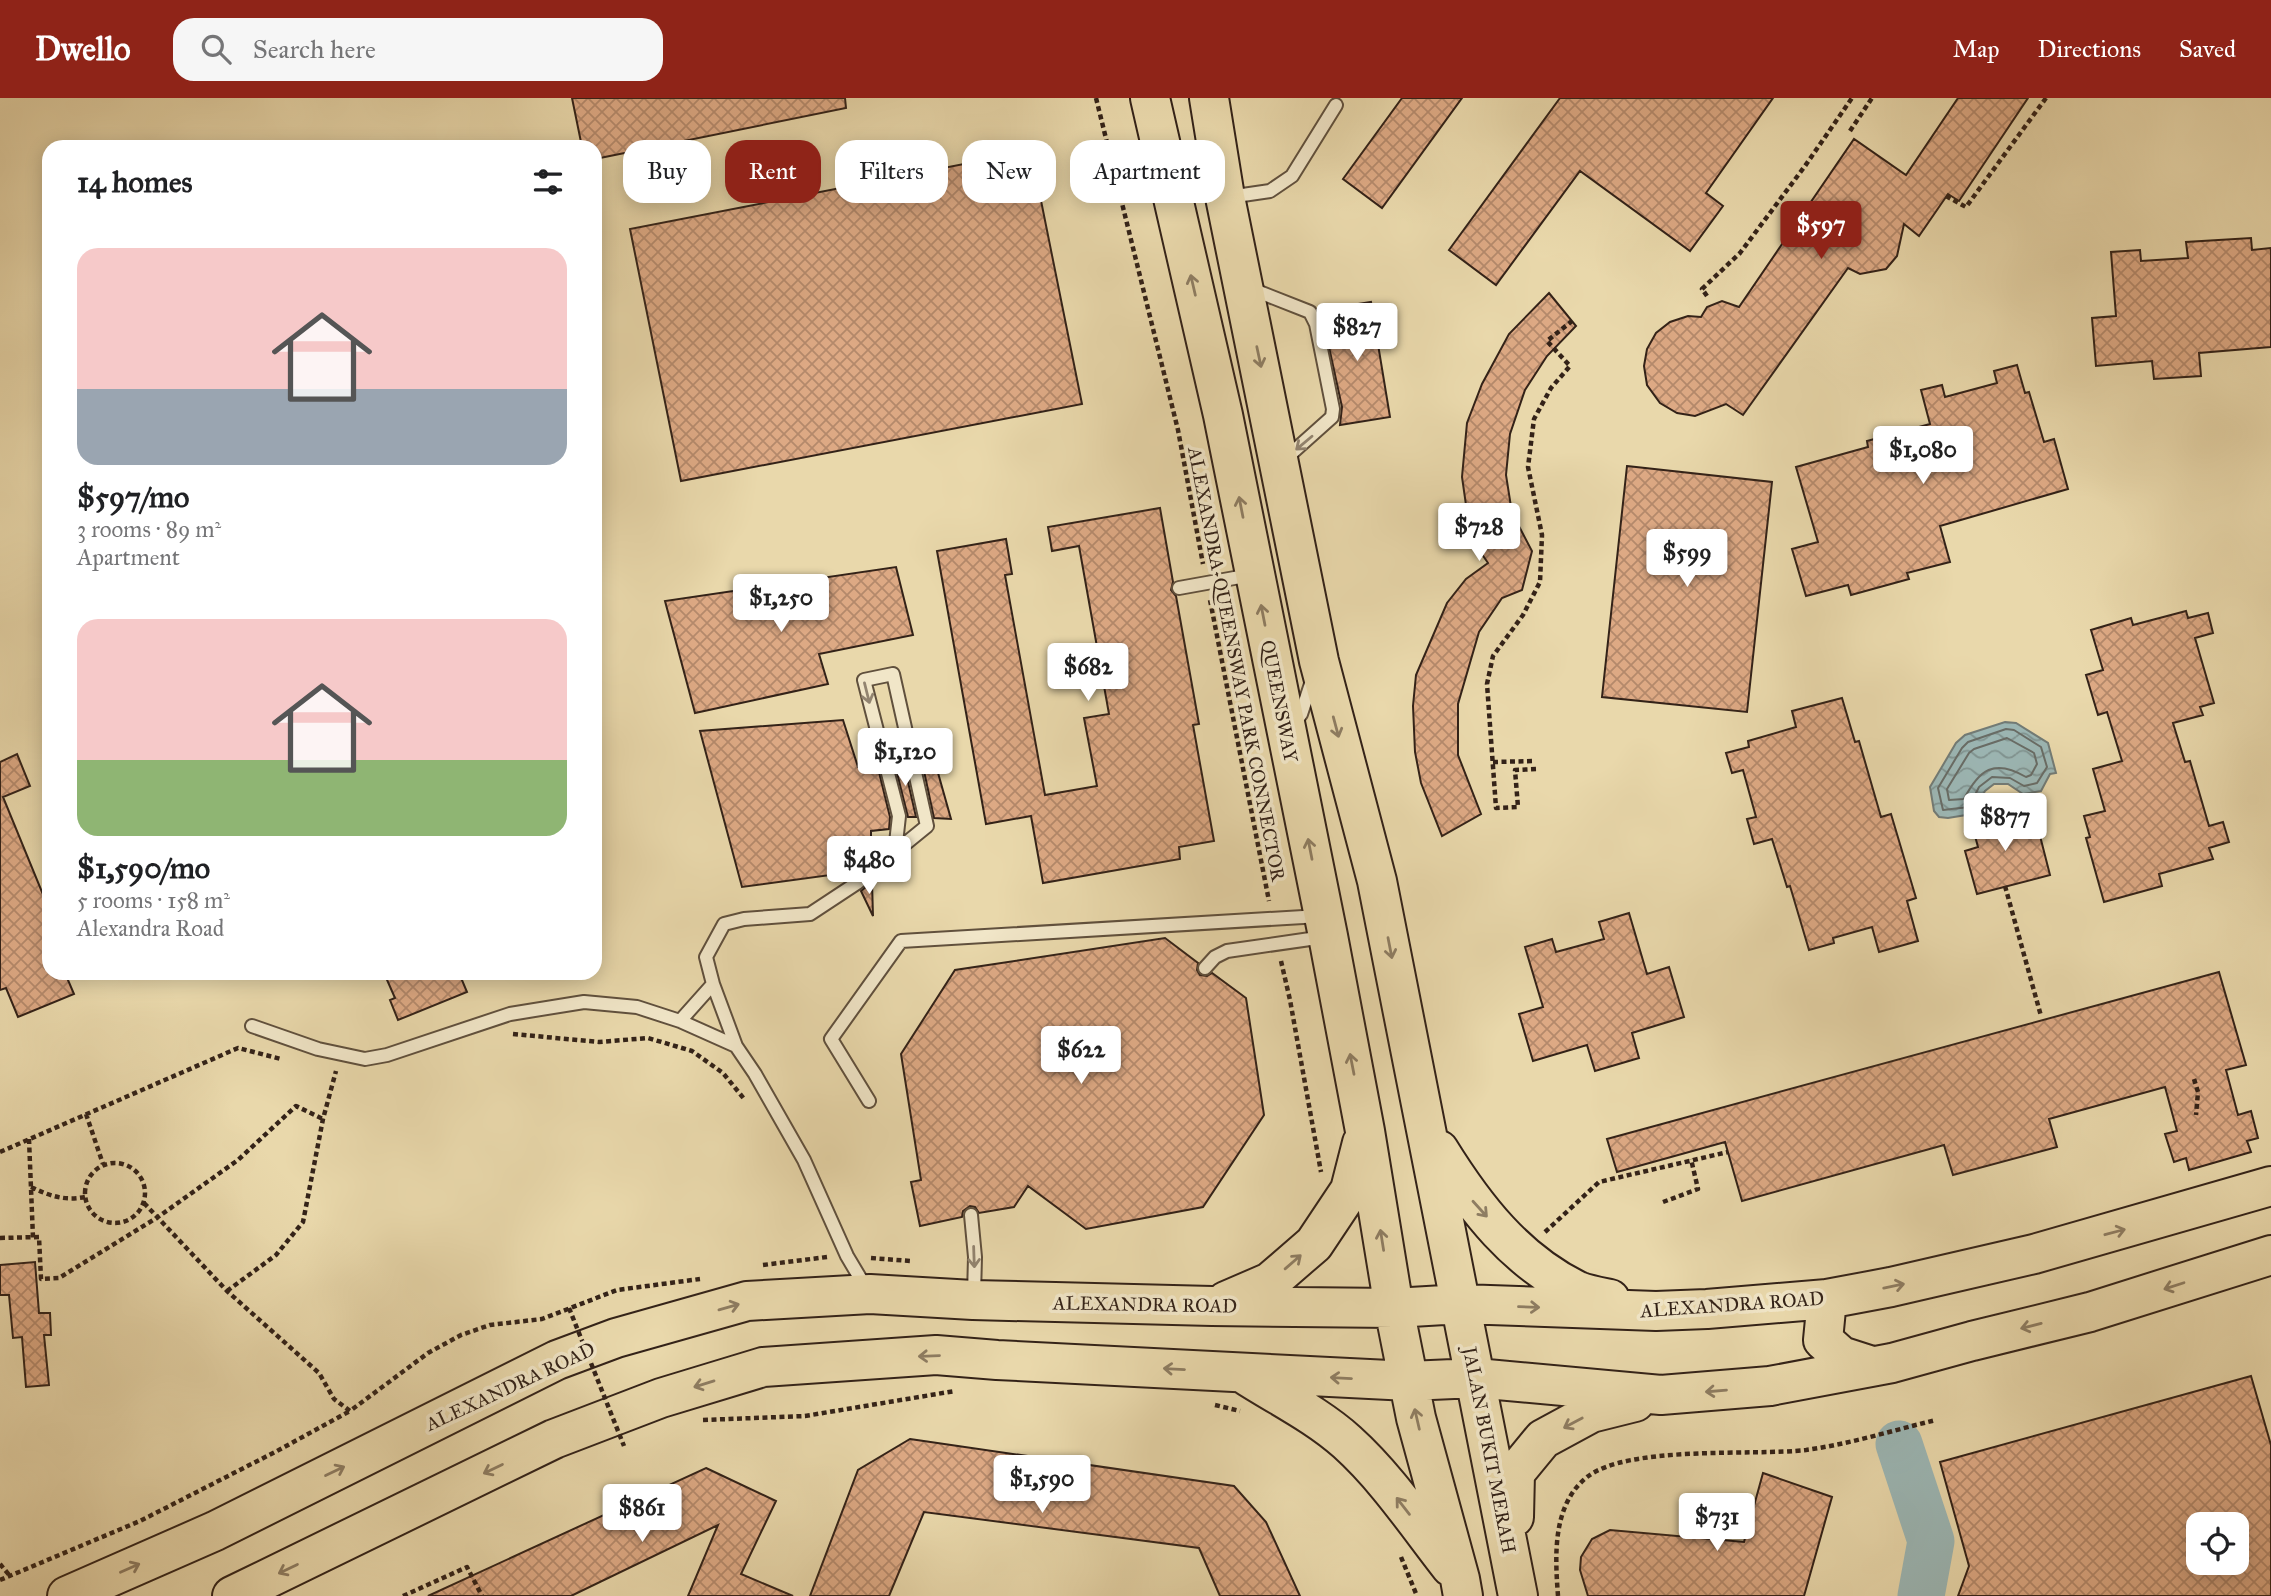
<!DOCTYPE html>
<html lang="en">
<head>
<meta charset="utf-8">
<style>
  :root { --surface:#fff; --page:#f6f6f6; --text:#202124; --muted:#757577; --accent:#8f2418 }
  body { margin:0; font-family:"IM FELL Great Primer",serif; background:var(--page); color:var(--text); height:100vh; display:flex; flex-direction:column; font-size:26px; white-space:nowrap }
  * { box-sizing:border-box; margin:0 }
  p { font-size:23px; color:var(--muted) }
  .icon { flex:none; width:38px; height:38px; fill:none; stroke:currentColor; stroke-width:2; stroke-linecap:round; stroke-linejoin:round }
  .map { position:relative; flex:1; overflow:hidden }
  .side { position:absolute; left:42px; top:42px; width:560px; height:840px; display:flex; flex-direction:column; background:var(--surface); border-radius:21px; box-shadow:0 4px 18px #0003 }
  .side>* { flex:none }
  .hud { position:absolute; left:623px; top:42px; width:665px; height:63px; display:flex; gap:14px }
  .fabs { position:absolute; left:2186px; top:1414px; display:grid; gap:14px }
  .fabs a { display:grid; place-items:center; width:63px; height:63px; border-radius:14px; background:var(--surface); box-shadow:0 4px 18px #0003; font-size:35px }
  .price { position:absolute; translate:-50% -60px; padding:0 16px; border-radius:7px; background:#fff; color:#222; font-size:23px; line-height:46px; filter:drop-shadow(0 2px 4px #0008) }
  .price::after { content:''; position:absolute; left:50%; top:42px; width:21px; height:16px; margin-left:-10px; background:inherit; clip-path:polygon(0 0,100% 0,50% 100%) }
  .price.active { background:var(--accent); color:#fff }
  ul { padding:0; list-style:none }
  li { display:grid; align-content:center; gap:14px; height:371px; padding:0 35px }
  li span { display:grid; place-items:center; height:217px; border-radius:21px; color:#555 }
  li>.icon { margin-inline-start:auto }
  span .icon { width:126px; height:126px; fill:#fffc; stroke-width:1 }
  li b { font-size:30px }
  h2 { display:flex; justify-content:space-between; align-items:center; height:84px; padding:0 35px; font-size:30px }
  .pill { padding:0 24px; border-radius:21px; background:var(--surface); box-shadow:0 4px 18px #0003; font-size:24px; line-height:63px }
  .pill.active { background:var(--accent); color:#fff }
  header { display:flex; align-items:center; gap:42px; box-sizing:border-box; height:98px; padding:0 35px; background:var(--accent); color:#fff }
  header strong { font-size:33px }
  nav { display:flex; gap:38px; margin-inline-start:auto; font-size:24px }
  .search { width:490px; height:63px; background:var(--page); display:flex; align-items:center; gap:18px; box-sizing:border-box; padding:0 24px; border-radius:21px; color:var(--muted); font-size:26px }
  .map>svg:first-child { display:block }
  .water { fill:url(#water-waves); stroke:#727b76; stroke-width:2 }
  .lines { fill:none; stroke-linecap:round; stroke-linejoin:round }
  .shore { stroke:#686c66; stroke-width:2 }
  .river { stroke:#9cb7b5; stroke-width:47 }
  .building { fill:url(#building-cross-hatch); stroke:#332218; stroke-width:2; fill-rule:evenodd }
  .service-casing { stroke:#60503d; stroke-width:16 }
  .primary-casing { stroke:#332218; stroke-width:42 }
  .path { stroke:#332218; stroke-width:4.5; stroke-dasharray:5 3.5; stroke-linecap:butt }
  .service { stroke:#f1e6c8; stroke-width:12 }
  .primary { stroke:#e9d8ab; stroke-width:38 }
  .path-bridge { stroke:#332218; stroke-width:4.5; stroke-dasharray:5 3.5; stroke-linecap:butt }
  .oneway { stroke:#8e7d62 }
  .oneway2 { stroke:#928470 }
  .labels { text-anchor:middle; stroke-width:7; stroke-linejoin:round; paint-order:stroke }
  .street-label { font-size:19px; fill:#332218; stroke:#f1e6c8 }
</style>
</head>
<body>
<header>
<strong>Dwello</strong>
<div class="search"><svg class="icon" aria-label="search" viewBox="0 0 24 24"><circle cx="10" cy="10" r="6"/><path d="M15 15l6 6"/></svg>Search here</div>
<nav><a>Map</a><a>Directions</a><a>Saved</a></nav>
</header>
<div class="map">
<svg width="2271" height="1498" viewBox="0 0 2271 1498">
  <defs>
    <pattern id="water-waves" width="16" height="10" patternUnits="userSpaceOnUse" patternTransform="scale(1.75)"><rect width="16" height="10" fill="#9cb7b5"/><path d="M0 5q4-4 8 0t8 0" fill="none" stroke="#809492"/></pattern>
    <pattern id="building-cross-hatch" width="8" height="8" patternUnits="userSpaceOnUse" patternTransform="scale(1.75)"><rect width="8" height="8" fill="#dda984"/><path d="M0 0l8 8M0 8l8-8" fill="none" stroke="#b4896b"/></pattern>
  </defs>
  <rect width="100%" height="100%" fill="#e9d8ab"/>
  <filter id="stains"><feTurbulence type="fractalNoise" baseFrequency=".00286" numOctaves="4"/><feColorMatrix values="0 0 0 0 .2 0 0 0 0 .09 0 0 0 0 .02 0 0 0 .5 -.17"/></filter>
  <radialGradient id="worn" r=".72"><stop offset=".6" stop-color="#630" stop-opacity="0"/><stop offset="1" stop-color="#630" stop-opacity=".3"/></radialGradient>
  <path class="water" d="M2005 624 2016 625 2048 645 2056 675 2050 676 2041 693 2023 696 2008 686H1994L1985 693 1972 716 1948 720 1939 719 1934 713 1930 689 1956 645 1965 637Z"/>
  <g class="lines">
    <path class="shore" d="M2006 631 2014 632 2041 649 2047 669 2037 685 2024 688 2010 680 1992 679 1979 689 1969 709 1943 712 1938 690 1962 650 1968 644Z
      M2007 640 2034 655 2037 666 2031 677 2026 679C1994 660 1979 672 1964 701L1949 702 1947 691 1969 655 1974 651Z"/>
    <path class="river" d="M1899 1346 1931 1443 1921 1498"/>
  </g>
  <path class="building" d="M572 0H845L846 10 595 61V49H582Z
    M1402 0H1462L1382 110 1343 81Z
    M1560 0H1773L1706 95 1723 108 1690 153 1580 73 1496 187 1449 152Z
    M1958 0H2028L1959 103 1948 96 1919 138 1904 126 1897 158 1886 171 1860 176 1848 170 1743 317 1726 306 1695 318 1677 315 1660 305 1647 287 1644 268 1647 251 1656 235 1670 224 1688 218 1701 219 1707 209 1722 203 1739 209 1854 41 1906 77Z
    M1031 53 1082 306 681 383 630 131Z
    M2251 140 2252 152 2271 150V249L2199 255 2201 278 2154 281 2152 263 2096 268 2092 220 2116 218 2111 154 2140 152 2141 163 2188 160 2186 144Z
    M1549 195 1576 228 1547 258 1525 292 1510 336 1506 377 1512 415 1532 453 1522 492 1502 500 1479 534 1458 606V657L1481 716 1442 738 1421 685 1415 654 1413 608 1416 577 1447 505 1466 481 1488 465 1477 449 1467 414 1462 379 1467 325 1482 286 1509 236Z
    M1371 204 1390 319 1340 327 1342 309 1321 212Z
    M2017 267 2025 295 2029 294 2044 344 2054 341 2068 391 1940 428 1950 464 1907 475 1909 481 1851 497 1848 487 1806 498 1792 451 1818 444 1796 369 1868 349 1867 343 1930 326 1921 292 1942 287 1945 299 1997 285 1994 273Z
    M1627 368 1772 384 1747 614 1602 599Z
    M1160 410 1173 484 1171 492 1176 498 1199 626 1193 627 1214 743 1179 749 1180 761 1043 785 1031 718 986 726 937 453 1006 441 1012 476 1005 477 1045 697 1097 688 1084 620 1109 616 1079 448 1052 453 1048 429Z
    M896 469 913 537 819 556 828 586 695 615 665 503Z
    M2186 513 2188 520 2208 515 2213 535 2195 540 2214 605 2200 609 2203 617 2173 625 2185 664 2190 663 2209 728 2223 724 2229 744 2209 750 2213 761 2159 776 2162 788 2104 804 2086 740 2090 739 2084 718 2105 713 2093 671 2122 663 2107 614 2098 617 2086 577 2103 572 2091 532 2131 520 2133 527Z
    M1842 600 1855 644 1859 643 1881 719 1891 716 1916 800 1907 803 1918 843 1879 854 1872 829 1833 840 1834 845 1809 852 1790 788 1787 789 1772 741 1754 746 1747 721 1756 719 1743 672 1732 675 1726 655 1749 649 1748 643 1796 629 1792 613Z
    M843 622 858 669 877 666 890 719 889 731 871 733V762L853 777 852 774 742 789 700 633Z
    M17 656 30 688 3 699 44 799 49 797V875H65L74 896 18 919 6 890 0 892V664Z
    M933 657 951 721 934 720 921 659Z
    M903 662 916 719H908L894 663Z
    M2019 711 2026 737 2039 734 2050 777 1977 796 1965 753 1978 749 1971 723Z
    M872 784 873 818 861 793Z
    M1629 815 1647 876 1669 869 1684 919 1632 935 1639 960 1595 973 1587 947 1533 963 1519 916 1543 909 1525 849 1552 841 1556 854 1604 841 1599 824Z
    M1165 840 1198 865 1197 872 1200 877 1207 878 1212 875 1246 900 1264 1017 1203 1109 1086 1131 1028 1088 1014 1109 979 1115 975 1109 970 1108 963 1113 962 1119 920 1128 911 1084 921 1082 901 956 955 872Z
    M2219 874 2246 967 2226 972 2238 1017 2251 1013 2258 1040 2247 1043 2251 1054 2189 1072 2186 1060 2174 1064 2165 1036 2177 1033 2165 989 2049 1021 2057 1049 1953 1077 1944 1047 1742 1103 1725 1044 1617 1074 1607 1041Z
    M384 875H459L467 894 398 922 390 902 395 900Z
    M35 1164 39 1215H50L51 1237H44L49 1287 26 1289 22 1239 13 1240 9 1197H0V1167Z
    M2251 1278 2271 1347V1498H1958L1969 1468 1940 1364ZM2198 1426H2236V1465H2198Z
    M910 1341 1234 1388 1266 1424 1300 1498H1220L1199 1450 924 1414 889 1498H810L858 1372Z
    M706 1370 776 1403 741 1476 793 1498H688L718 1427 571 1498H428Z
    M1763 1375 1832 1399 1804 1498H1588L1580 1472 1581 1459 1592 1441 1610 1432 1744 1444Z"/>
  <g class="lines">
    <defs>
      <path id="service" d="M1229 99 1270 93 1292 78 1336 7
        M1249 190 1310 214 1316 226 1333 311 1332 319 1285 361
        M1179 490 1251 477
        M1293 627 1301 616 1312 583
        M1205 870 1215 859 1227 853 1324 839
        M680 923 713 886
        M252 928 318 951 365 961 387 957 510 916 584 904 637 909 680 923 736 948 755 976 804 1062 847 1158 866 1190
        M736 948 713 886 706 859 724 826 744 821 810 816 857 785 927 728 893 576 864 582 899 718 895 754
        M869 1003 831 941 901 843 1320 818
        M971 1117 975 1159 974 1197"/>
      <path id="primary" d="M1150 0 1223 317 1328 838 1365 1033 1394 1210 1416 1320 1460 1481 1463 1498
        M1209 0 1225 99 1319 563 1377 783 1518 1498
        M1439 1052C1475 1110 1516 1163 1578 1193 1588 1197 1600 1199 1610 1201
        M1827 1201 1823 1242 1841 1258 1872 1268
        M1226 1203 1270 1184 1314 1146 1350 1092 1362 1045
        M1244 1276C1278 1298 1317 1317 1347 1344 1387 1380 1418 1427 1451 1469
        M1514 1419 1515 1375 1543 1341 1591 1315 1635 1304
        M67 1498 215 1433 557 1262 616 1240 747 1203 870 1196 973 1202 1212 1208 1394 1210 1461 1206 1656 1213 1707 1211 1827 1201 1891 1189 2034 1156 2271 1088
        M232 1498 554 1341 661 1300 763 1269 936 1257 997 1262 1409 1283 1476 1280 1661 1297 1770 1288 1892 1265 1972 1243 2090 1214 2271 1157"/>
    </defs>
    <use href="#service" class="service-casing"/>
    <use href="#primary" class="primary-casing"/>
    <path class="path" d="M1096 0 1178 332 1203 466
      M1850 33 1872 0
      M1946 98 1966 109 2046 0
      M1707 198 1702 191 1740 155 1805 68 1852 0
      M1210 502 1269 803
      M1493 664 1535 663
      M1536 671 1515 672 1518 709 1496 710 1487 586 1493 558 1523 517 1540 484 1542 437 1528 369 1534 321 1551 290 1570 268 1547 243 1572 223
      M2005 788 2041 918
      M1281 863 1290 902 1321 1074
      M513 936 599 944 648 940 692 953 723 975 745 1002
      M2194 981 2198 994 2196 1017
      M86 1016 103 1066
      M29 1041 33 1140
      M0 1054 238 950 281 961
      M85 1095a30 30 0 1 1 60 0a30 30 0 1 1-60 0Z
      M31 1089C50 1098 64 1103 85 1099
      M1663 1104 1698 1091 1691 1061
      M144 1105 227 1193 319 1275 334 1301 350 1313 428 1255 461 1237 490 1227 542 1221 617 1192 700 1181
      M1545 1134 1599 1084 1728 1054
      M0 1140 39 1139 41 1181 59 1180 158 1119 238 1062 296 1008 323 1021
      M871 1160 911 1163
      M763 1167 827 1159
      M227 1193 276 1157 303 1124 323 1021 336 973
      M1215 1307 1240 1313
      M703 1322 805 1318 955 1293
      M1401 1459 1417 1498
      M0 1466 10 1478
      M0 1482 140 1423 277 1353 350 1313
      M403 1498 467 1469 482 1498
      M1558 1498C1555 1458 1552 1407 1587 1379 1628 1347 1752 1358 1806 1352 1850 1346 1894 1332 1936 1322"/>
    <use href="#service" class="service"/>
    <use href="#primary" class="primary"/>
    <path class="path-bridge" d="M569 1210 624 1348"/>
  </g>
  <defs><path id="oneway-shaft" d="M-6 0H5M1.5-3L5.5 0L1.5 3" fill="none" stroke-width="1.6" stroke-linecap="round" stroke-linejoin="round" transform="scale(1.75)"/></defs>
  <g class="oneway">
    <use href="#oneway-shaft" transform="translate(1193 187) rotate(-103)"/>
    <use href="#oneway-shaft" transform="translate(1259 259) rotate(78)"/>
    <use href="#oneway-shaft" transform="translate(1241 409) rotate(-101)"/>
    <use href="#oneway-shaft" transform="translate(1263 517) rotate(-101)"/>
    <use href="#oneway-shaft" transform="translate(1336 629) rotate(75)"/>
    <use href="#oneway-shaft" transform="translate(1310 751) rotate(-101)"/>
    <use href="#oneway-shaft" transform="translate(1390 850) rotate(79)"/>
    <use href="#oneway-shaft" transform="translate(1352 966) rotate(-101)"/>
    <use href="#oneway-shaft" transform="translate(1480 1111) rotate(48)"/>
    <use href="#oneway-shaft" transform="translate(2115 1134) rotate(-15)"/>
    <use href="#oneway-shaft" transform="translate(1382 1142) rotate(-99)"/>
    <use href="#oneway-shaft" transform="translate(1293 1164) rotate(-41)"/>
    <use href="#oneway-shaft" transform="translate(1894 1188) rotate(-12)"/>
    <use href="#oneway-shaft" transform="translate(2174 1188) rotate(162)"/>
    <use href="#oneway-shaft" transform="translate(729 1209) rotate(-16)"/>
    <use href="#oneway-shaft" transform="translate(1529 1209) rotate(2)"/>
    <use href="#oneway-shaft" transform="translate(2031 1228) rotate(166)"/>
    <use href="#oneway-shaft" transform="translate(929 1258) rotate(178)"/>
    <use href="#oneway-shaft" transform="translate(1174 1271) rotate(-177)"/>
    <use href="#oneway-shaft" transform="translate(1341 1280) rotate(-177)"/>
    <use href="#oneway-shaft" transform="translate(704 1286) rotate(163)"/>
    <use href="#oneway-shaft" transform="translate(1716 1293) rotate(175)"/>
    <use href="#oneway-shaft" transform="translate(1417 1321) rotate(-103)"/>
    <use href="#oneway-shaft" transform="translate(1573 1325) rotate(152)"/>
    <use href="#oneway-shaft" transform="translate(493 1371) rotate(154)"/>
    <use href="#oneway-shaft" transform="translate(335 1373) rotate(-26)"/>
    <use href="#oneway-shaft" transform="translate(1403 1408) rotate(-128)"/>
    <use href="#oneway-shaft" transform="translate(130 1470) rotate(-24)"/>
    <use href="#oneway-shaft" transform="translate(288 1471) rotate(154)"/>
  </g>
  <g class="oneway2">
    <use href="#oneway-shaft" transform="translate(1304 345) rotate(140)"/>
    <use href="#oneway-shaft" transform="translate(867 595) rotate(76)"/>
    <use href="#oneway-shaft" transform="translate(974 1159) rotate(88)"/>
  </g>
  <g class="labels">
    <g class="street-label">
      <text transform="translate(1237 566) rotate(79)" y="7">ALEXANDRA-QUEENSWAY PARK CONNECTOR</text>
      <text transform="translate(1280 603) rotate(79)" y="7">QUEENSWAY</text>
      <text transform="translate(1145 1206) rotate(1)" y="7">ALEXANDRA ROAD</text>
      <text transform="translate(1732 1206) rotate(-4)" y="7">ALEXANDRA ROAD</text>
      <text transform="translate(510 1288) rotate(-25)" y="7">ALEXANDRA ROAD</text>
      <text transform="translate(1490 1352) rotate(79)" y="7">JALAN BUKIT MERAH</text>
    </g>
  </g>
  <rect width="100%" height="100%" filter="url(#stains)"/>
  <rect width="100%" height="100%" fill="url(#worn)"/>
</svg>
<div class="fabs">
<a><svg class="icon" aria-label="locate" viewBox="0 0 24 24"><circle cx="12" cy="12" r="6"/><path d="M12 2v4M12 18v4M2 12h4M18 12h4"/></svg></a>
</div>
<b class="price active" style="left:1821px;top:163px">$597</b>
<b class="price" style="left:1357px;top:265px">$827</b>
<b class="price" style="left:1923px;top:388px">$1,080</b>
<b class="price" style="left:1479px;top:465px">$728</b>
<b class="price" style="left:1687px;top:491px">$599</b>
<b class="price" style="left:781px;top:536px">$1,250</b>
<b class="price" style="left:1088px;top:605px">$682</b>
<b class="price" style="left:905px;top:690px">$1,120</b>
<b class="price" style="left:2005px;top:755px">$877</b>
<b class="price" style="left:869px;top:798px">$480</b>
<b class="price" style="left:1081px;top:988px">$622</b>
<b class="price" style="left:1042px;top:1417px">$1,590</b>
<b class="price" style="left:642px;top:1446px">$861</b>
<b class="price" style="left:1717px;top:1455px">$731</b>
<div class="hud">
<a class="pill">Buy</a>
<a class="pill active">Rent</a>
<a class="pill">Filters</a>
<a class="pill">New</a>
<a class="pill">Apartment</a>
</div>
<section class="side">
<h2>14 homes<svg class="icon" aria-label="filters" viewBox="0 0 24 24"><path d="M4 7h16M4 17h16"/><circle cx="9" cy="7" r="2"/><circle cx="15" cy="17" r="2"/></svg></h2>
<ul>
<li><span style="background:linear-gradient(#f6c9c9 65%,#9aa5b1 0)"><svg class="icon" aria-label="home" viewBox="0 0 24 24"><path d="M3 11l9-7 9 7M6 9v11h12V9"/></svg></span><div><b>$597/mo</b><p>3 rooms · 89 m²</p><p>Apartment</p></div></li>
<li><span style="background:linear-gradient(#f6c9c9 65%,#8fb573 0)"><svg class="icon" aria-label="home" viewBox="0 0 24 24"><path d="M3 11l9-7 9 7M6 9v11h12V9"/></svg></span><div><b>$1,590/mo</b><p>5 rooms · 158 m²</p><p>Alexandra Road</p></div></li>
</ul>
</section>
</div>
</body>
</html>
